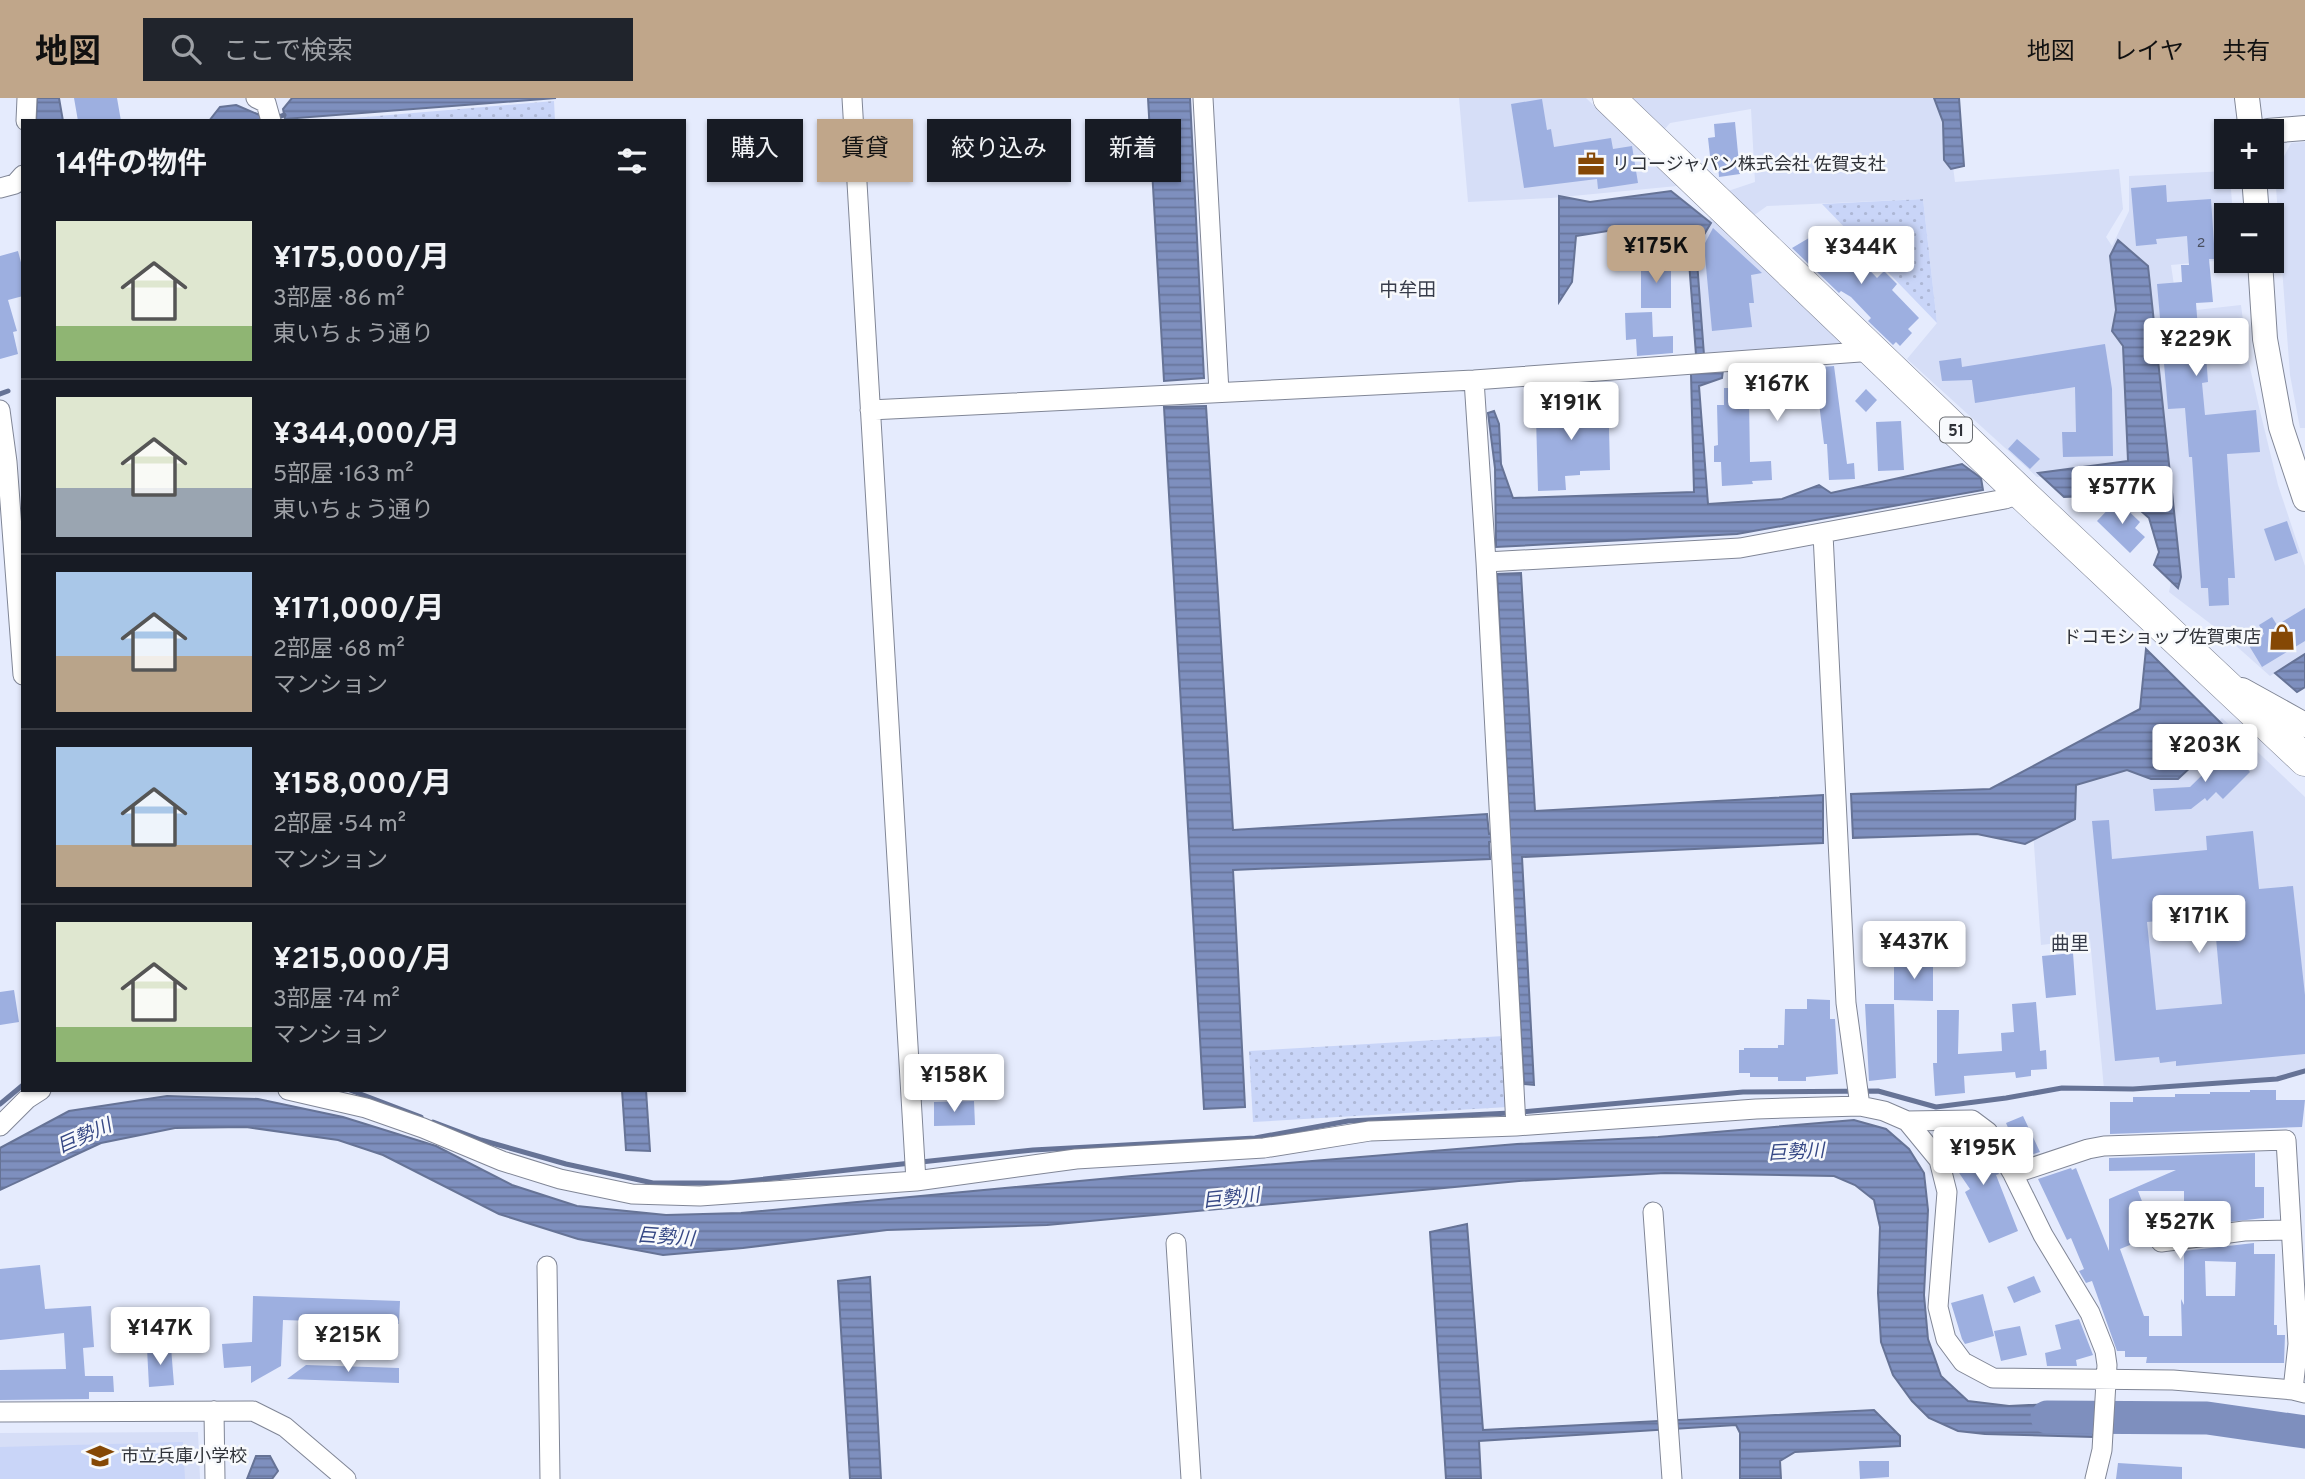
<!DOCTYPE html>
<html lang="ja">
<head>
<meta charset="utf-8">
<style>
  :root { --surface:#171b24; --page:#20242c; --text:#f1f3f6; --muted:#9ea1a6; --line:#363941; --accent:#c0a68a }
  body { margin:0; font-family:Overpass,"Noto Sans JP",sans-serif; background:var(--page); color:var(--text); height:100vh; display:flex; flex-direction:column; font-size:26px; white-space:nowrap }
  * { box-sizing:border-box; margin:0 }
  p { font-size:23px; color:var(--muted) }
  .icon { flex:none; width:38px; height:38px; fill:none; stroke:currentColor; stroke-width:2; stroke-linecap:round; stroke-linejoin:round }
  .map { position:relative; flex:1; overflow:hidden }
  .drawer { position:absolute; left:21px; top:21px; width:665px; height:973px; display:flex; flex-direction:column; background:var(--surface); border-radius:0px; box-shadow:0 2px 5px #0004 }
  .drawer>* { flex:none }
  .top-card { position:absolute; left:707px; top:21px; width:665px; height:63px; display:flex; gap:14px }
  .tools { position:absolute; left:2214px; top:21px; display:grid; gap:14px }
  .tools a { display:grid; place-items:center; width:70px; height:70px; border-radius:0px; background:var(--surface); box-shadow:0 2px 5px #0004; font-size:35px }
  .price { position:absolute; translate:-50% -60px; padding:0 16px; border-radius:7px; background:#fff; color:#222; font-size:23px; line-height:46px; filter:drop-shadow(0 2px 4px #0008) }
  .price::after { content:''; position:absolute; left:50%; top:42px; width:21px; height:16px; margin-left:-10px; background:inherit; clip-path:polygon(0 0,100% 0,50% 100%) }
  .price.active { background:var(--accent); color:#111 }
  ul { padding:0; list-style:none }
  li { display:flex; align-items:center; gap:21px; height:175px; padding:0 35px }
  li+li { border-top:2px solid var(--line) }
  li span { display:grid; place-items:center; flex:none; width:196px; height:140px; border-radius:0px; color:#555 }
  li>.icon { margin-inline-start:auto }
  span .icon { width:84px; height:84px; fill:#fffc; stroke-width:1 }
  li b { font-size:30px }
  h2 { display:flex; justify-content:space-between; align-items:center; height:84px; padding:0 35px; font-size:30px }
  .chip { padding:0 24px; border-radius:0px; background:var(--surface); box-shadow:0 2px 5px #0004; font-size:24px; line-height:63px }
  .chip.active { background:var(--accent); color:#111 }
  header { display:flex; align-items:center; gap:42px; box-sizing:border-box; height:98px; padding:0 35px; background:var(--accent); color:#111 }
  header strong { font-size:33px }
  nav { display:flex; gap:38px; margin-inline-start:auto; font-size:24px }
  .search { width:490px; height:63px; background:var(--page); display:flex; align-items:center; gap:18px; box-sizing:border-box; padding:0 24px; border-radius:0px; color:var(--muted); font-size:26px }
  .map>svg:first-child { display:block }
  .built { fill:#d6def7 }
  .grass { fill:url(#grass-dots) }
  .pitch { fill:#c9d5f8 }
  .water { fill:url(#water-rules); stroke:#667396; stroke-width:2 }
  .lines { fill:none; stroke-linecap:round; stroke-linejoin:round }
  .stream { stroke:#667396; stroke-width:5 }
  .river { stroke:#7e8fbe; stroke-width:33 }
  .building { fill:#9dafe0; fill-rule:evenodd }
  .minor-casing { stroke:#808696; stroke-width:21 }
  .tertiary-casing { stroke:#808696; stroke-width:26 }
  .primary-casing { stroke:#808696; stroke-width:33 }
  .minor { stroke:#fff; stroke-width:19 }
  .tertiary { stroke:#fff; stroke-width:24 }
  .primary { stroke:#fff; stroke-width:32 }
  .labels { text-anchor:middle; stroke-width:5; stroke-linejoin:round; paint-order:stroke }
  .number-label { font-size:14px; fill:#4a5061 }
  .shield { fill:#f7f9fc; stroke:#6a6d72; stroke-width:2 }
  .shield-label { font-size:16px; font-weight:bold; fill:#2e3137 }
  .poi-label { font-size:18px; fill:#2e3137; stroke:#f7f9fc; text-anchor:start }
  .neighbourhood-label { font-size:19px; fill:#373c4a; stroke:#f7f9fc }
  .water-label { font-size:19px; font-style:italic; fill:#364885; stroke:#f7f9fc }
</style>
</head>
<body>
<header>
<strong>地図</strong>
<div class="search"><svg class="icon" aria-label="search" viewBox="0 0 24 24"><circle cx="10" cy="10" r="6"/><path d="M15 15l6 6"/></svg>ここで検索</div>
<nav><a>地図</a><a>レイヤ</a><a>共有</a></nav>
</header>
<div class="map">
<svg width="2305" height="1381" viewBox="0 0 2305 1381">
  <defs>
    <pattern id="grass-dots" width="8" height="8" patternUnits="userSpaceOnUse" patternTransform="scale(1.75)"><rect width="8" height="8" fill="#c9d5f8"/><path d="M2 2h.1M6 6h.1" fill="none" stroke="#adb7d5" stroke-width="1.8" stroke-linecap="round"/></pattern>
    <pattern id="water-rules" width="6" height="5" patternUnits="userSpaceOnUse" patternTransform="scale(1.75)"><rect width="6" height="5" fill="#7e8fbe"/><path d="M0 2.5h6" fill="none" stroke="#68759b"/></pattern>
  </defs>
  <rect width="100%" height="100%" fill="#e5ebfd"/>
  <path class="built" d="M1459 0H1586L1677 88 1551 100 1468 104Z
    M1630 0H1944L1955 84 2119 71 2123 111 2106 139 2112 148 2129 113V78L2226 73V79H2230L2233 117H2226V162L2171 167 2178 214 2241 207 2248 261 2259 309 2278 387 2305 468V556L2270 578 2216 530 2169 494 2174 469 2136 368 2037 379 1907 261 1937 225 1923 101 1767 108 1753 118 1728 93 1755 84 1751 11 1670 25 1664 32Z
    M2305 44V330H2300L2290 277 2275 76 2291 45Z
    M1711 120 1848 250 1699 261 1692 140Z
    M2222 620 2305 699V973L2277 981 2133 991H2104L2090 841 2041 847 2031 704 2136 654 2173 665Z
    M198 1334 200 1381H0V1335Z"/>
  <path class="grass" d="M554 3 555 23H319Z
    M1923 101 1937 225 1822 106Z
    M1504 938 1508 1009 1253 1024 1249 953Z"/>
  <path class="pitch" d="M183 1344 185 1381H0V1349Z"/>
  <path class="water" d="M37 0H59L63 23H36Z
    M292 0H556L285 21 283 11Z
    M1148 0H1190L1204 280 1164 283Z
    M1934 0H1959L1964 68 1951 71 1944 62 1943 24Z
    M236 7 262 18 263 23H209L220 9Z
    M1671 93 1711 125 1696 150 1704 257H1696L1688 150 1673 135 1639 128 1576 138 1572 184 1559 204V98L1590 104Z
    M2118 142 2148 168 2181 479 2178 490 2154 467 2159 454 2149 420 2123 397 2064 399 2038 375 2128 363 2123 248 2112 233 2116 212 2110 158Z
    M1723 272 1722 280 1699 288 1708 406 1782 401 1819 387 1831 395 1962 366 1981 380 1983 392 1737 436 1496 449 1495 370 1488 315 1494 313 1499 326 1501 366 1513 400 1694 394 1691 276Z
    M1206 308 1233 732 1487 716 1489 736 1510 734 1497 476 1521 475 1535 713 1823 697V745L1522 759 1534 987 1524 986 1509 740 1489 744 1490 761 1233 772 1245 1009 1204 1011 1164 309Z
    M2146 551 2229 633 2178 681H2151L2127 672 2076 687 2075 721 2025 746 1977 736 1853 740 1851 696 1990 691 2140 611Z
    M2305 556V589L2297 594 2275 575Z
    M622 992H646L650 1053 626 1052Z
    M167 998 258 1001 343 1019 436 1048 512 1087 577 1108 666 1117 741 1115 1132 1078 1517 1046 1658 1039 1854 1022 1886 1031 1909 1051 1924 1075 1928 1112 1924 1197 1928 1241 1941 1278 1968 1303 2009 1308 2093 1304V1339L1985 1336 1958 1333 1929 1320 1912 1303 1893 1277 1881 1244 1878 1195 1880 1129 1874 1102 1855 1087 1834 1078 1665 1075 1519 1083 1047 1127 887 1132 743 1150 663 1157 578 1141 499 1116 383 1057 338 1042 246 1029 175 1030 101 1045 0 1092V1050L69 1013Z
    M1467 1126 1483 1332 1874 1312 1900 1338V1348L1795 1354 1780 1363 1781 1381H1740V1335L1736 1327 1479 1343 1481 1381H1446L1430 1134Z
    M870 1179 881 1381H850L838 1183Z
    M256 1358H270L278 1373 272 1381H247Z"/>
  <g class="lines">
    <path class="stream" d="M273 21 284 17
      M0 296 8 293
      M350 992 421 1019
      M0 1006 23 987
      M1520 1014 1743 994 1878 993 1936 1009 2006 1000 2062 990 2133 991 2277 981 2305 973
      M433 1024 481 1042 566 1066 653 1085H729L911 1065
      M921 1064 1033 1052 1255 1040 1348 1023 1510 1015"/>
    <path class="river" d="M2047 1319 2207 1320 2305 1334"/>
  </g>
  <path class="building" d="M74 0H117L121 23H78Z
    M1542 1 1547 32 1551 31 1554 49 1611 40 1613 51 1632 48 1638 85 1598 91 1597 81 1524 90 1511 6Z
    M1735 24 1740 76 1719 79 1718 66 1711 67 1708 40 1715 39 1714 26Z
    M2166 87 2167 104 2211 101 2215 161H2209L2213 204 2196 205 2199 244H2205L2208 284 2202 285 2205 317 2256 312 2260 354 2227 356 2235 480H2228L2229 507 2209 508 2208 490H2201L2192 359H2189L2185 310 2168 311 2157 186 2182 184 2181 167H2189L2187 138 2156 141 2157 146 2136 148 2131 90Z
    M1713 130 1762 175 1751 177 1754 205H1749L1752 229 1712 233 1704 147Z
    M1814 137 1825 148 1836 137 1877 180 1884 173 1897 186 1892 192 1919 220 1908 231 1912 235 1900 248 1896 244 1893 247 1868 223 1871 220 1851 199 1841 193 1839 195 1792 150Z
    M18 153 23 172V198L8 202 17 233 13 234 18 256 0 261V158Z
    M1641 164H1671V210H1641Z
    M1652 214 1653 239 1673 238V255L1637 258 1636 241 1626 242 1625 215Z
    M2105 246 2112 291 2113 358 2063 359 2062 334H2076L2075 289 1975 305 1972 282 1942 283 1939 263 1961 260 1962 269Z
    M1834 268 1847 366 1854 365 1855 381 1829 382 1827 346H1824L1819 305 1784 307 1783 302H1749L1750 364 1771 363 1772 382 1752 383 1753 386 1722 388 1721 364H1714V348L1718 347 1717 307H1724V290H1733V275L1755 274V280L1811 278 1810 270Z
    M1598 285 1599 297H1594L1595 330H1609L1610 372 1580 373V377L1565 378 1566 392 1538 393 1536 319 1574 318 1573 287Z
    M1866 291 1877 302 1866 314 1855 303Z
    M1901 323 1904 372 1878 373 1876 324Z
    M2017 341 2040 361 2030 371 2008 351Z
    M2117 402 2140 424 2135 430 2145 439 2130 455 2097 423Z
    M2287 423 2298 455 2275 463 2264 431Z
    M2305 510V543L2262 569 2248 546 2264 536 2259 527 2272 519 2277 527Z
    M2233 647 2248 662 2244 667 2250 674 2223 701 2216 694 2207 703 2205 700 2191 711 2155 713 2153 691 2190 689Z
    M2109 722 2112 761 2207 752 2206 738 2253 733 2259 791 2293 788 2305 897V956L2176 968V963L2160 965 2159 959 2115 963 2092 723ZM2214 818 2222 906 2156 912 2147 824Z
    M2073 855 2076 897 2046 900 2042 858Z
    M1894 864H1933V903L1894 902Z
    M14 892 19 924 0 927V894Z
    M1807 901 1830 902V921H1835L1838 976 1806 979V983H1778V979H1750V975H1739V952H1744V950H1778V947H1784L1785 911H1807Z
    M2036 904 2040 953 2046 952 2047 971 2031 972V978L2016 980 2015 974 1964 978 1965 995 1935 998 1933 965H1937V912H1959L1958 956 2002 953 2001 935 2014 934 2012 906Z
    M1865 906H1894L1896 980 1869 983Z
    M2250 992H2276V1002H2305L2302 1029 2110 1036V1004H2133V999H2175V996H2210V994H2250Z
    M974 1003 975 1027 934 1028V1004Z
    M2023 1018 2040 1054 2018 1061 2008 1043 2013 1041 2006 1025Z
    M1967 1034 1978 1050 1982 1047 1999 1076 1996 1077 2018 1133 1989 1145 1965 1094 1970 1091 1953 1066 1960 1061 1945 1038 1950 1035Z
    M2255 1055V1089H2264V1120L2184 1129V1093H2138L2154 1134 2150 1139 2120 1151 2144 1218H2149V1238H2182L2181 1201 2184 1207V1153L2254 1145V1156H2275L2274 1227H2277V1237H2285L2284 1265H2146L2147 1259H2125V1253H2117L2092 1183 2086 1185 2079 1173 2084 1171 2071 1140 2067 1142 2038 1081 2071 1070 2072 1072 2076 1070 2109 1153V1101L2176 1072 2109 1073V1060ZM2205 1163 2236 1164 2235 1198H2206Z
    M40 1167 45 1211 91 1208 94 1249 83 1250 85 1278H113L114 1294H89V1301L0 1302V1272L66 1271 64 1235 0 1242V1171Z
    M2034 1178 2041 1194 2014 1205 2007 1189Z
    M1983 1196 1994 1238 1965 1246 1962 1241 1951 1205Z
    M253 1198 400 1203 399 1226 283 1222 281 1268 251 1285V1268L224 1270 222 1246 252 1244Z
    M2079 1221 2093 1257 2076 1262 2077 1268H2047L2045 1255 2061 1251 2055 1227Z
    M2020 1228 2027 1257 2001 1263 1994 1233Z
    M171 1249 174 1287 149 1289 147 1250Z
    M306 1267 399 1270V1285L287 1281Z
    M1859 1363H1889V1379L1860 1381Z
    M2118 1365 2182 1369V1381H2116Z"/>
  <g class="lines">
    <defs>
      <path id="minor" d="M256 0 266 5 271 23
        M852 0 916 1083
        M1203 0 1219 294
        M26 23 27 0
        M0 90 15 86 23 77
        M1474 282 1486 464 1516 1028 1756 1011 1860 1008 1884 1013 1907 1023 1939 1062 1947 1094 1938 1209 1946 1241 1963 1264 1993 1280 2173 1282 2293 1292 2305 1295
        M0 312 7 364 23 577
        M870 312 1474 282 1874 253
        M1823 436 1846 905 1860 1008
        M1486 464 1740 450 2005 401 2021 395
        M288 992 366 1010 423 1030 502 1063 560 1081 632 1096 700 1098 916 1083 1076 1061 1264 1050 1370 1033 1516 1028
        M1907 1023 1972 1022 1988 1034 2013 1076 2043 1137 2090 1215 2105 1253 2107 1267 2102 1352 2095 1381
        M0 1028 27 1001 41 992
        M2013 1076 2088 1051 2104 1048 2286 1042 2298 1246 2293 1292
        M1653 1114 1672 1381
        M2161 1144 2244 1133 2291 1132
        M1176 1145 1191 1381
        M547 1168 550 1381
        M214 1313 215 1381
        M0 1314 253 1313 285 1329 346 1381"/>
      <path id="tertiary" d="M2247 0 2251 33
        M2268 33 2305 30
        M2254 79 2257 117
        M2260 163 2265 241 2281 329 2305 401
        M2242 592 2305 627"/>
      <path id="primary" d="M1609 0 2021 395 2305 662"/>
    </defs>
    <use href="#minor" class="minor-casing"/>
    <use href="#tertiary" class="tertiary-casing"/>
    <use href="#primary" class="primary-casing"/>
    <use href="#minor" class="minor"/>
    <use href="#tertiary" class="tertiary"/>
    <use href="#primary" class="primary"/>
  </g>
  <defs>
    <symbol id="office-bare" viewBox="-9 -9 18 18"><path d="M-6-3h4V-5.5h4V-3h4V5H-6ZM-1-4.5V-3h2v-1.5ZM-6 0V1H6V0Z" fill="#854805" stroke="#f7f9fc" stroke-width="2.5" paint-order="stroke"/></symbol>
    <symbol id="shop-bare" viewBox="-9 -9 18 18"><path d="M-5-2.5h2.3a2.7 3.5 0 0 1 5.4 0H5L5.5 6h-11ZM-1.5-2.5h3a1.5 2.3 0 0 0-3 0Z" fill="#854805" stroke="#f7f9fc" stroke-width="2.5" paint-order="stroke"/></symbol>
    <symbol id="school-bare" viewBox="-9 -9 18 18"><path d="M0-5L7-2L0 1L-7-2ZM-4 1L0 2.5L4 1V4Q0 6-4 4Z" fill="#854805" stroke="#f7f9fc" stroke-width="2.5" paint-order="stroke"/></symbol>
  </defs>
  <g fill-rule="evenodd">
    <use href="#office-bare" x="1572" y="47" width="38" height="38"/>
    <use href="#shop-bare" x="2263" y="520" width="38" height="38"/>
    <use href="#school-bare" x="81" y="1339" width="38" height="38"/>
  </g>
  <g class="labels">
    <g class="number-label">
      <text x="2201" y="149">2</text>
    </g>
    <rect class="shield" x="1940" y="319.5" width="32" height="25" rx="5"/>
    <g class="shield-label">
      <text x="1956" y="338">51</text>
    </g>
    <g class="poi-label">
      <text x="1612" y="72">リコージャパン株式会社 佐賀支社</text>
      <text x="2261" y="545" text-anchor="end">ドコモショップ佐賀東店</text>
      <text x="121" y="1364">市立兵庫小学校</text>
    </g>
    <g class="neighbourhood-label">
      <text x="1408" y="198">中牟田</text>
      <text x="2070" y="852">曲里</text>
    </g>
    <g class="water-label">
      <text transform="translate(84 1037) rotate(-24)" y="7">巨勢川</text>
      <text transform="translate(1796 1053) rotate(-3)" y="7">巨勢川</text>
      <text transform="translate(1231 1099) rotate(-6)" y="7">巨勢川</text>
      <text transform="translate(666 1138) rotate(4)" y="7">巨勢川</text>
    </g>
  </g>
</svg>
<div class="tools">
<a>+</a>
<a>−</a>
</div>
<b class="price active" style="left:1656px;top:187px">¥175K</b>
<b class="price" style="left:1861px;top:188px">¥344K</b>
<b class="price" style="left:2196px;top:280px">¥229K</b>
<b class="price" style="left:1777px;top:325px">¥167K</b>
<b class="price" style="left:1571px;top:344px">¥191K</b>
<b class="price" style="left:2122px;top:428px">¥577K</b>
<b class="price" style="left:2205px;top:686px">¥203K</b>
<b class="price" style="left:2199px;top:857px">¥171K</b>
<b class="price" style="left:1914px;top:883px">¥437K</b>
<b class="price" style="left:954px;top:1016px">¥158K</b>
<b class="price" style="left:1983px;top:1089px">¥195K</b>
<b class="price" style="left:2180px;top:1163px">¥527K</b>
<b class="price" style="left:160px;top:1269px">¥147K</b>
<b class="price" style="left:348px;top:1276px">¥215K</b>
<div class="top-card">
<a class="chip">購入</a>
<a class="chip active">賃貸</a>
<a class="chip">絞り込み</a>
<a class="chip">新着</a>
</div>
<section class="drawer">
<h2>14件の物件<svg class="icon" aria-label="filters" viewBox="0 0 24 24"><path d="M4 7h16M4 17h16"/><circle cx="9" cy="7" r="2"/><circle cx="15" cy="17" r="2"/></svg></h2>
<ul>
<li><span style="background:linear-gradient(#dfe7d0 75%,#8fb573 0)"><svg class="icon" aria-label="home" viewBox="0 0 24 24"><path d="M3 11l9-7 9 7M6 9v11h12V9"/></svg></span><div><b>¥175,000/月</b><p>3部屋 · 86 m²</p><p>東いちょう通り</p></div></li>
<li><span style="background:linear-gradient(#dfe7d0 65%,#9aa5b1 0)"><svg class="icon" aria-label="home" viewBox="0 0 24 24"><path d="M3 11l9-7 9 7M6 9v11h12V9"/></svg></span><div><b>¥344,000/月</b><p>5部屋 · 163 m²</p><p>東いちょう通り</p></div></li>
<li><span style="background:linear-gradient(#a9c7e8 60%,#b9a48a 0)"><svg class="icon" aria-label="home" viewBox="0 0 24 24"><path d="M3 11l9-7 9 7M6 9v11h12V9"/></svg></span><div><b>¥171,000/月</b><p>2部屋 · 68 m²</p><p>マンション</p></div></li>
<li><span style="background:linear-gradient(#a9c7e8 70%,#b9a48a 0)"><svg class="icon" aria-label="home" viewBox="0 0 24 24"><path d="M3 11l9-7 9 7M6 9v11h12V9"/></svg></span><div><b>¥158,000/月</b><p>2部屋 · 54 m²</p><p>マンション</p></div></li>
<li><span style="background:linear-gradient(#dfe7d0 75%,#8fb573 0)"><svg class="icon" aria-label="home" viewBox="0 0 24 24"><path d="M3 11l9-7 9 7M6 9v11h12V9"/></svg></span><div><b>¥215,000/月</b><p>3部屋 · 74 m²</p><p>マンション</p></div></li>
</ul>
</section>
</div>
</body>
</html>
